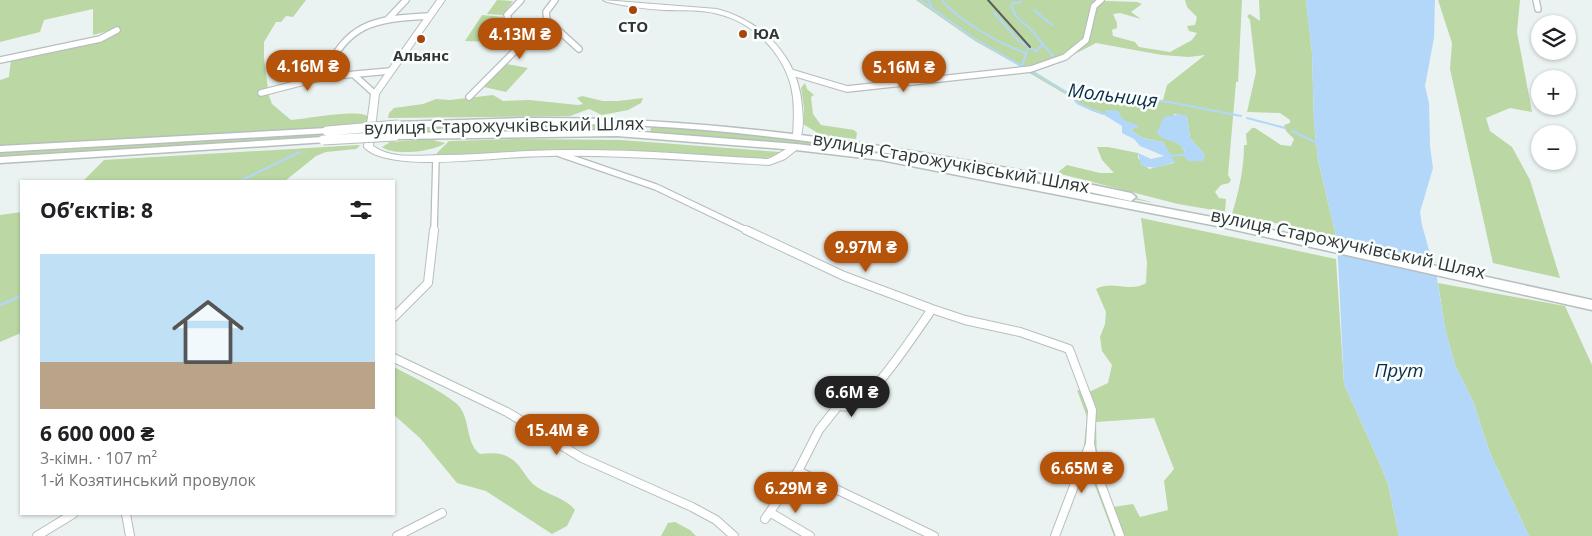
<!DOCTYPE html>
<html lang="uk">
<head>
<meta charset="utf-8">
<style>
  :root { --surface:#fff; --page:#f2f2f2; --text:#202124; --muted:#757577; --line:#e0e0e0; --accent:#b45309 }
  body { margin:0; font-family:"Open Sans",sans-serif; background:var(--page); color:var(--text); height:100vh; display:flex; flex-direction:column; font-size:19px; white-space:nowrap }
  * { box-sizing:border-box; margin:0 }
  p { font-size:16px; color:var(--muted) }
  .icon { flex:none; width:28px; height:28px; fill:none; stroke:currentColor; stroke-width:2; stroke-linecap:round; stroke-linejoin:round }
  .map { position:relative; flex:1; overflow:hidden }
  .side { position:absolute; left:20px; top:180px; width:375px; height:335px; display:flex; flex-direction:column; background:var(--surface); border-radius:0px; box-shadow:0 1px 4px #0004 }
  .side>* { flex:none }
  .buttons { position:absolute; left:1531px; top:15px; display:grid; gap:10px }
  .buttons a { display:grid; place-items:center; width:45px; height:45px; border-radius:50%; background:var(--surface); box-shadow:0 1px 4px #0004; font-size:25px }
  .price { position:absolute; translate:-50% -42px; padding:0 11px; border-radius:18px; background:var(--accent); color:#fff; font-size:16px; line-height:32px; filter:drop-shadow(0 1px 2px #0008) }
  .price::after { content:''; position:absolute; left:50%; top:30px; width:15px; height:11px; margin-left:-8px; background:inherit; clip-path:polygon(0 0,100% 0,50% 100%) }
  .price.selected { background:#222; color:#fff }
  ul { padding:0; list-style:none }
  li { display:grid; align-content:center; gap:10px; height:265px; padding:0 20px }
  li+li { border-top:1px solid var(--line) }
  li span { display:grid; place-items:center; height:155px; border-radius:0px; color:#555 }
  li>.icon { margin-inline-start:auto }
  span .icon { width:90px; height:90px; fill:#fffc; stroke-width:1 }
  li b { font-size:21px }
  h2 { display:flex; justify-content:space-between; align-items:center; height:60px; padding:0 20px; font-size:21px }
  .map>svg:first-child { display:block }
  .green { fill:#bbd7a3; fill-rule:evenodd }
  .water { fill:#b3d7f9 }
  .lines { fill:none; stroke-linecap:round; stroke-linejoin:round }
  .stream-far1 { stroke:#b3d7f9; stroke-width:2 }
  .stream { stroke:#b3d7f9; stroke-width:2.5 }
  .street-far1-casing { stroke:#b6bfbe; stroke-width:8 }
  .street-casing { stroke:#b6bfbe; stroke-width:10 }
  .secondary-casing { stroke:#b6bfbe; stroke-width:2 }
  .primary-casing { stroke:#b6bfbe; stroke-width:3 }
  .street-far1 { stroke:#fff; stroke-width:5.5 }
  .street { stroke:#fff; stroke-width:8 }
  .secondary { fill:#fff; fill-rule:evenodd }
  .primary { fill:#fff; fill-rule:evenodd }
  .rail { stroke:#595e5d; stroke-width:2 }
  .primary-bridge-casing { stroke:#b6bfbe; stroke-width:11; stroke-linecap:butt }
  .primary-bridge { stroke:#fff; stroke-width:9 }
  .poi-dot { fill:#a8450f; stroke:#fafffe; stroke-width:2 }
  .labels { text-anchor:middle; stroke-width:5; stroke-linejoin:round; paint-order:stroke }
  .far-poi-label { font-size:15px; font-weight:bold; fill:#323535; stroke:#fafffe }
  .street-label { font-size:18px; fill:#323535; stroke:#fafffe }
  .water-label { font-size:19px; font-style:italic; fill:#0b2d49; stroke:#fafffe }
</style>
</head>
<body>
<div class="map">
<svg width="1592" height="536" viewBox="0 0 1592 536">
  <rect width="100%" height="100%" fill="#eaf3f2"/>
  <path class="green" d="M0 0H306L293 17 286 16 281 22H276L264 42V59L269 96 272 104 291 120C305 119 358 109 367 116V122L359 126 340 128 0 145V80L9 77 11 59 80 45 117 29 93 35V9L44 20 40 32 0 42Z
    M497 0 513 1 503 15 487 14Z
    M916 0H1098L1091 8 1106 1 1137 2 1142 4 1131 12 1141 19 1120 13 1113 14 1117 23V28L1112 30 1113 36 1135 42 1139 47 1170 52 1192 40 1197 33 1189 31 1187 26 1195 25 1197 17 1187 7 1185 0H1242L1238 82H1236L1228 175 1231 180 1229 183 1221 185 1215 192 1219 198 1226 199 1225 212 1178 204 1057 173 1067 165 1100 173H1114L1102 160 1097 147H1108L1138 153V158L1149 169 1174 163 1163 142C1150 139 1141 140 1131 129L1138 127 1108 113 1101 114 1092 111 1077 104 1072 98 1026 71 1032 70 1066 91 1163 100 1167 85 1205 55 1189 57 1162 55 1096 43 1071 56 1070 51 1063 56 1023 68 975 41ZM1174 114 1187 116 1190 138 1205 155 1185 152 1180 144 1173 140Z
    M1259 0H1306L1312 53 1314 123 1318 160 1336 236 1232 214C1239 191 1244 168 1244 145H1247L1246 134 1252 128H1255L1281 145 1291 146 1294 139 1286 131 1284 125 1290 123V120L1280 113 1247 112 1256 72 1250 20 1247 16 1250 14 1260 21Z
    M1438 0H1520L1517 32 1532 112 1510 108 1486 118 1490 131 1512 147 1530 180 1560 278 1493 263 1450 69 1452 43Z
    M482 15 504 17 488 42 465 41Z
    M506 64 528 68 506 92 484 87Z
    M805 83 807 89 814 95 811 97 813 114 821 125 854 130 857 133 856 139 821 135 803 124 804 108 801 88Z
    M493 95 503 101 529 100 578 105 583 104 577 98 582 96 603 101H618L643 98 641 103 628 110 602 115 589 109 570 116 388 118 389 113 394 108 423 104 436 99 450 100Z
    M620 124 643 127 640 131H417L422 127Z
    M654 126 796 139 926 157V160L923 162 796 145 651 132 650 129Z
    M330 132 328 137 0 158V152Z
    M515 139 621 140 780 152 772 157 758 159 648 151 435 155 449 141Z
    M416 140H433L445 143C434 152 393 156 382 147L390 142Z
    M358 145 360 146 356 149 326 152 316 156 285 181H83L104 160Z
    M938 159 1056 177 1155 203 936 164 935 161Z
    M21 212V333L0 342V215Z
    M1141 218 1336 259 1344 384 1380 464 1388 484 1399 536H1114L1083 454 1087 417 1077 390 1089 392 1108 383 1112 365 1102 351 1100 337 1105 324 1106 312 1096 289C1112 280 1130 293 1146 283L1147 263ZM1154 418 1174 469 1164 481 1168 510 1140 517 1133 504 1113 507 1097 464 1096 422Z
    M1438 283 1565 306 1592 365V536H1529L1490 453 1473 401 1455 365 1445 329Z
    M394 367C411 376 444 392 458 405 471 419 465 443 480 454 490 453 501 452 510 458 520 463 525 477 533 484 546 495 565 497 575 510L567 526 552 534 486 491 457 483 420 438 394 415Z
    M675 522 690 530 696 536H661L668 523Z"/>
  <path class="water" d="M1306 0H1435L1434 38 1425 86 1429 103 1430 146 1433 168 1420 212 1422 225 1437 278 1445 329 1455 365 1473 401 1490 453 1529 536H1399L1388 484 1380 464 1344 384 1337 240 1318 160 1314 123 1312 53Z
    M1109 110 1118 111C1123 121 1126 122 1136 124L1139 127 1131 129C1141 140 1150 139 1163 142L1175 162 1156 168 1141 166 1138 153 1151 159 1164 156 1140 146 1134 139 1122 133V126L1101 113H1107L1105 111Z
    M1181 114 1187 116 1190 138 1205 155 1203 161H1188L1182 154 1185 151C1175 136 1163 144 1157 132L1164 117Z"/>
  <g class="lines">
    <path class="stream-far1" d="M920 0 975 39 1025 68
      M928 0 932 7
      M942 0C959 22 999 43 1025 53
      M1034 10 1052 25
      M994 13 1019 41 1036 51 1043 44C1038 39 1035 33 1030 29 1022 20 1014 18 1011 4L1021 2
      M1043 44 1053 56
      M1022 66 1028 48
      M1030 71 1066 92 1169 102 1241 116
      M1068 93 1079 104 1103 114
      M1247 118 1285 128
      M1292 131 1317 143
      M1168 156 1185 155
      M240 181 300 152"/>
    <path class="stream" d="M0 305 21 296"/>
    <defs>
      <path id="street-far1" d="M555 0 546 12 547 20 579 49
        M1536 0 1538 9
        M388 19 406 0
        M0 60 100 39 117 30
        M790 72 847 89 1031 69 1065 57 1086 40 1094 6 1101 0
        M354 75 375 94
        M323 77C348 23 372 19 428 16
        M261 93 323 77 390 71
        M469 97 516 50 517 43 507 15 521 0
        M560 154 656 187 748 231
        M434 231 436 158"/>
      <path id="street" d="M746 230 844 276 932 309 965 320 1020 332 1069 349 1092 410 1090 444 1096 471 1120 536
        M394 317 428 283 434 230
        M394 358 507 412 582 458 692 507 716 520 734 536
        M798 471 934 536
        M771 513 810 536
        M126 514 130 536
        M765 519 798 471 819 430 838 406C843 406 849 408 853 406 872 399 919 328 932 309
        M37 536 73 514
        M397 536 442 513
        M1055 536 1090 444"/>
      <path id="secondary" d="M437 0H445L379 94 373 146C393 160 419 155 443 155 483 155 523 150 564 150 632 149 700 155 768 159 778 155 786 148 796 144L800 147 785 159 769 165C677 160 585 151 493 159 464 161 383 169 364 147L371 94Z
        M603 0 717 9C763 21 799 58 802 107 803 117 804 129 800 138L797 139 793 136C794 119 795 103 791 86 782 52 753 22 718 14 701 9 682 11 664 10 645 9 626 6 607 2Z"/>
      <path id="primary" d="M523 118C729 116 930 150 1131 193L1136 197 1131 201C971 165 810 135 647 126 564 122 481 125 398 128L393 125 398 122Z
        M327 128 332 131 330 133 0 152V146Z
        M617 130 796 144 881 154 1217 218 1592 300V310L1217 226 881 160 796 150 617 136 395 139 390 136 395 133Z
        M323 137 326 138 328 140 326 142 0 163V157Z"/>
    </defs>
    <use href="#street-far1" class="street-far1-casing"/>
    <use href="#street" class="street-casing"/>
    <use href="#secondary" class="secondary-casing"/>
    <use href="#primary" class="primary-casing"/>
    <use href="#street-far1" class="street-far1"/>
    <use href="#street" class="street"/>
    <use href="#secondary" class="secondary"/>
    <use href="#primary" class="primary"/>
    <path class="rail" d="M988 0 1030 47"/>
    <defs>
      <path id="primary-bridge" d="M327 131 398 125
        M323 140 395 136"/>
    </defs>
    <use href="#primary-bridge" class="primary-bridge-casing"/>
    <use href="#primary-bridge" class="primary-bridge"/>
  </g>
  <g class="poi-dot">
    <circle cx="633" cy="10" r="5"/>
    <circle cx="743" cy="34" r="5"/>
    <circle cx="421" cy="39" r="5"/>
  </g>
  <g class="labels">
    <g class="far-poi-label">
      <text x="633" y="32">СТО</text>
      <text x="753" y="39" text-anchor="start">ЮА</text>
      <text x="421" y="61">Альянс</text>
    </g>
    <g class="street-label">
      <text transform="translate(504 126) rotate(-1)" y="6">вулиця Старожучківський Шлях</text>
      <text transform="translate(951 163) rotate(10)" y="6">вулиця Старожучківський Шлях</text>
      <text transform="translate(1348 244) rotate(12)" y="6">вулиця Старожучківський Шлях</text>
    </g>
    <g class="water-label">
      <text transform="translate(1113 95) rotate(7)" y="7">Мольниця</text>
      <text x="1399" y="377">Прут</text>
    </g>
  </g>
</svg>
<div class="buttons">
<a><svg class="icon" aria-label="layers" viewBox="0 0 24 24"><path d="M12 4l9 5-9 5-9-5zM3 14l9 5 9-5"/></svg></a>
<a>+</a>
<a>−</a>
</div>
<b class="price" style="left:520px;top:60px">4.13M ₴</b>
<b class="price" style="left:308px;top:92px">4.16M ₴</b>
<b class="price" style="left:904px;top:93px">5.16M ₴</b>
<b class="price" style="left:866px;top:273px">9.97M ₴</b>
<b class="price selected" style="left:852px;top:418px">6.6M ₴</b>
<b class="price" style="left:557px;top:456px">15.4M ₴</b>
<b class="price" style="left:1082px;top:494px">6.65M ₴</b>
<b class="price" style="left:796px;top:514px">6.29M ₴</b>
<section class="side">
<h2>Об’єктів: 8<svg class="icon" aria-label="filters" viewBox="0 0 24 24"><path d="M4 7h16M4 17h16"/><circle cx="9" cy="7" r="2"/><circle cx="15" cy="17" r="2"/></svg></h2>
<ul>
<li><span style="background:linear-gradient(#bfe0f5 70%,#b9a48a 0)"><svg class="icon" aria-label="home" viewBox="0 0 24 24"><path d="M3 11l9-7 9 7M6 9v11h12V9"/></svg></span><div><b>6 600 000 ₴</b><p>3-кімн. · 107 m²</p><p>1-й Козятинський провулок</p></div></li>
</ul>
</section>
</div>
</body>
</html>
